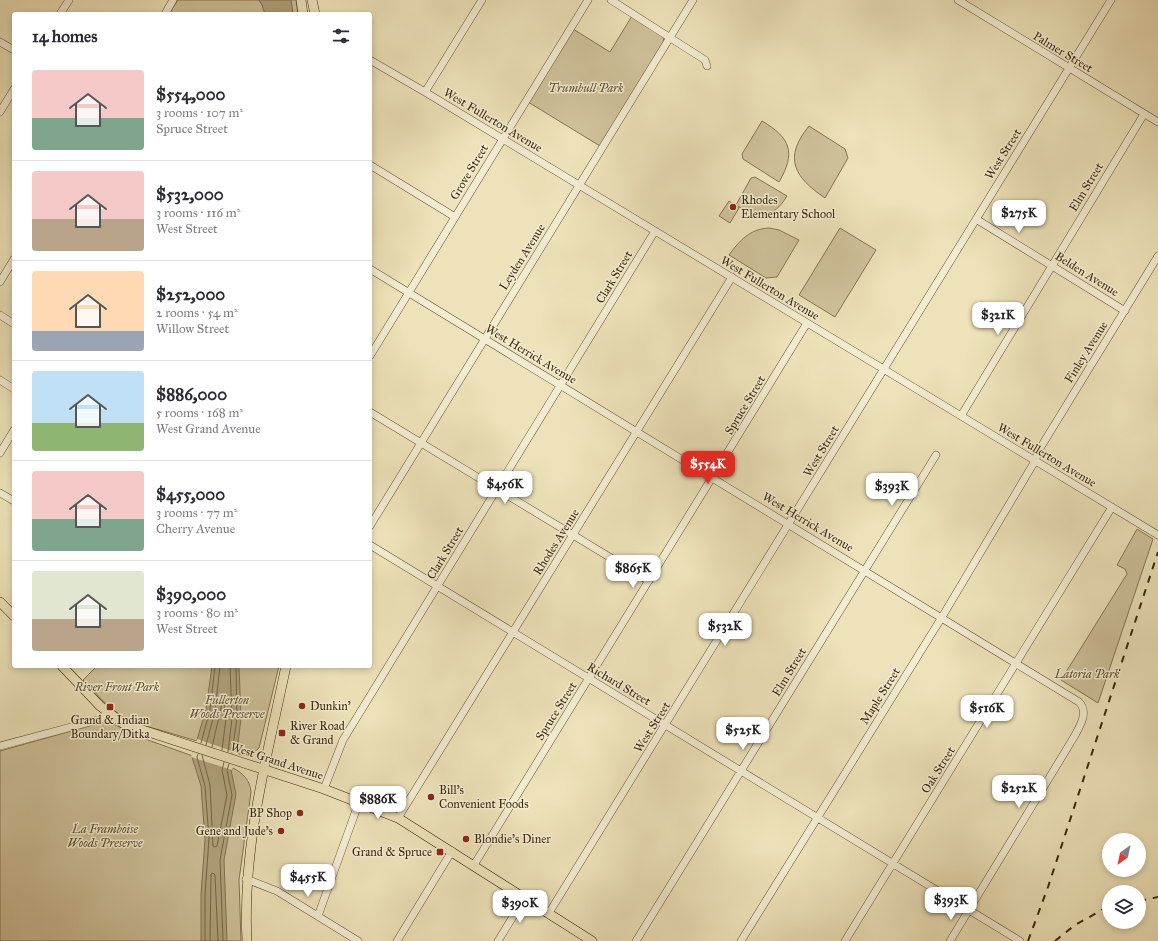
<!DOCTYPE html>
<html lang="en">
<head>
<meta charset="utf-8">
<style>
  :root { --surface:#fff; --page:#f2f2f3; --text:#2b2b33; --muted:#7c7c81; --line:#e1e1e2; --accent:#d93025 }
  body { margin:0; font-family:"IM FELL Great Primer",serif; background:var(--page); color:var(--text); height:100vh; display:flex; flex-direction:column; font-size:15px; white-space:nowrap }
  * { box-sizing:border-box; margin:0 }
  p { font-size:13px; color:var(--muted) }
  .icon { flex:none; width:22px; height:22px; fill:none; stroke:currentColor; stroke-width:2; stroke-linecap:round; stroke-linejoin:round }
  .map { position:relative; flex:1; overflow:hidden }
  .sheet { position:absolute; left:12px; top:12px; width:360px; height:656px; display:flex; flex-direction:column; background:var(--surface); border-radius:4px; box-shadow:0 2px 6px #0003 }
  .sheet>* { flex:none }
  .needle { width:26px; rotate:213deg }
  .fabs { position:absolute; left:1102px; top:833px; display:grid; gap:8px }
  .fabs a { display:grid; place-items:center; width:44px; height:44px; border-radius:50%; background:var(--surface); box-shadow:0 2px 6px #0003; font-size:20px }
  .price { position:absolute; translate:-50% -34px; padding:0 9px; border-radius:8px; background:#fff; color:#222; font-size:13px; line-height:26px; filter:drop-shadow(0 1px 2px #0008) }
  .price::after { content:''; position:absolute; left:50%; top:24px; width:12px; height:9px; margin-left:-6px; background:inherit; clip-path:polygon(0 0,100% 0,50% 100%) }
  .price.current { background:var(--accent); color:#fff }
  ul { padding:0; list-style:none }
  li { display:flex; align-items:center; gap:12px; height:100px; padding:0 20px }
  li+li { border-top:1px solid var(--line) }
  li span { display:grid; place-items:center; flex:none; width:112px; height:80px; border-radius:4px; color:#555 }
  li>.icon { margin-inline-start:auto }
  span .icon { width:48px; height:48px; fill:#fffc; stroke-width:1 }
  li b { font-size:17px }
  h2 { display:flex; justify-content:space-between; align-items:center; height:48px; padding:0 20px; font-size:17px }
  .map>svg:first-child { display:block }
  .green { fill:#cfc29b; stroke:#857552 }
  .water { fill:#b0a37d; stroke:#81724f }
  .pier { fill:#ede2b9 }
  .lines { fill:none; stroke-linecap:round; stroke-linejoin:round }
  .shore { stroke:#766643; stroke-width:1 }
  .minor-casing { stroke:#685635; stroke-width:8 }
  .major-casing { stroke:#3b2809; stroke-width:10 }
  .minor { stroke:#f3ecd2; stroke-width:7 }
  .major { stroke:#ede2b9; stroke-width:9 }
  .rail { stroke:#3b2809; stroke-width:2; stroke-dasharray:7 7; stroke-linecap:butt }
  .poi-dot { fill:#8f2418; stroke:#f3ecd2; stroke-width:1.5 }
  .labels { text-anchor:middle; stroke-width:3; stroke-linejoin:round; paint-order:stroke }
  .street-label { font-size:12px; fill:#3b2809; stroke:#f3ecd2 }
  .park-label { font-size:12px; font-style:italic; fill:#604e2e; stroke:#f3ecd2 }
  .poi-label { font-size:12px; fill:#3b2809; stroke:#f3ecd2; text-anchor:start }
</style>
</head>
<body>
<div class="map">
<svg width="1158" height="941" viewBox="0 0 1158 941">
  <rect width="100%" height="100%" fill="#ede2b9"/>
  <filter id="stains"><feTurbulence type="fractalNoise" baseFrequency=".005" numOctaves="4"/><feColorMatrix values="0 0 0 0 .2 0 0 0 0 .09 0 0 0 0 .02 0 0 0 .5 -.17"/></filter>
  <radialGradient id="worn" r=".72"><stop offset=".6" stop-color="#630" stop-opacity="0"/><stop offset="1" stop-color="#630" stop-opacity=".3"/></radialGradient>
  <path class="green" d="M178 0H296L298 14H169Z
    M632 16 664 37 663 43 600 146 528 102 573 29 610 52Z
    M762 121C791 138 796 153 779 182L743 159 742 154Z
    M809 126 845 149 848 158 825 198C794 177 783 158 809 126Z
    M755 177 787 196C773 219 758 220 736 205L751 178Z
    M729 201 739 208 730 223 719 216Z
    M769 228 779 230 799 240 777 277 766 278 729 255C740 240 750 229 769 228Z
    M840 228 876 250 835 317 799 295Z
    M1137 529 1153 539 1098 703 1061 680 1127 574 1125 569 1117 565Z
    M97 666H279L259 748 252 754 242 755 198 739 197 741 129 721 109 707 83 680Z
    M107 721 148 740 232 770 233 768C243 773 250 780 251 792L239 880 241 941H0V751Z"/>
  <path class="water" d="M259 0H291L293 14H265L262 5Z
    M212 666H239L241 718 237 752 231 770 236 794 224 860 227 941H201V895L205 839 201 786 192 757 206 709Z"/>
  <path class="pier" d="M197 739 238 753 232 770 191 757Z"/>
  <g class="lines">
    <path class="shore" d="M201 743 210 710 215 666
      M206 745 215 711 220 666
      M212 747 222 704 224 703 226 718 222 750
      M228 752 232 718 230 666
      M232 753 237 718 236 666
      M198 754 197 757 205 786 209 838 205 895V941
      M202 755 210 785 213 846 215 847 217 846 227 795 222 770 224 762
      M210 941 211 874 213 873 215 875 218 941
      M223 941 220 860 232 795 227 770 229 764"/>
    <defs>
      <path id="minor" d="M611 0 705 60 707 66
        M958 0 1158 122
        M60 14 69 0
        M165 14 173 0
        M0 42 14 50
        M370 60 425 92 1158 535
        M425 92 482 0
        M0 112 14 89
        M370 165 455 217
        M976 219 1125 311
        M370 269 1079 702C1089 712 1080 726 1074 737L950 941
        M0 282 14 259
        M0 315 14 324
        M370 356 588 0
        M0 380 14 389
        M370 412 649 581
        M961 416 1144 114
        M0 453 14 430
        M0 493 14 501
        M370 526 693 0
        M370 545 1020 941
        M0 746 101 719 107 713
        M324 789 343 740 655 231
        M398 818 732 277
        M474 865 807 323
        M246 879 277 891 358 941
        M549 913 1111 0
        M318 916 359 802
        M397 941 452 851
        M498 941 525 897
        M636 941 936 455
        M741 941 942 617 1035 461 1039 450 1158 256
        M845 941 1112 507"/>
      <path id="major" d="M301 0 303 14
        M312 0 315 14
        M0 602 14 616
        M62 666 100 706 124 724 324 789 398 818 592 941
        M247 941C242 847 267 757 286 666"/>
    </defs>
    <use href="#minor" class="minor-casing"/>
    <use href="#major" class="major-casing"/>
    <use href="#minor" class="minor"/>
    <use href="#major" class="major"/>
    <path class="rail" d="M1139 901 1158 897
      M1028 941 1048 887 1158 552
      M1055 941 1075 925 1109 906"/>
  </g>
  <g class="poi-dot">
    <circle cx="733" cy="207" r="4"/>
    <circle cx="302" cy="706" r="4"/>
    <rect x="106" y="703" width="8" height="8" rx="2"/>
    <rect x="278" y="729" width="8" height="8" rx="2"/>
    <circle cx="431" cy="797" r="4"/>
    <circle cx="300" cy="813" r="4"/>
    <circle cx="281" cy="831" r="4"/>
    <circle cx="466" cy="839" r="4"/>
    <rect x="436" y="848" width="8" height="8" rx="2"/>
  </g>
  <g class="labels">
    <g class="street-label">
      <text transform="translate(1063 52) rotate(31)" y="4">Palmer Street</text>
      <text transform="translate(493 120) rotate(31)" y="4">West Fullerton Avenue</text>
      <text transform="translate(1003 154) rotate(-58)" y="4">West Street</text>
      <text transform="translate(469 172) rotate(-59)" y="4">Grove Street</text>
      <text transform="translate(1086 187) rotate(-59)" y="4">Elm Street</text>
      <text transform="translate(522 257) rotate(-58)" y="4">Leyden Avenue</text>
      <text transform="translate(1087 274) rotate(32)" y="4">Belden Avenue</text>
      <text transform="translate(614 277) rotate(-59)" y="4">Clark Street</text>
      <text transform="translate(770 288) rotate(31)" y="4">West Fullerton Avenue</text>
      <text transform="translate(1086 352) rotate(-58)" y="4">Finley Avenue</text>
      <text transform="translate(531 354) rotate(31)" y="4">West Herrick Avenue</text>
      <text transform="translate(745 405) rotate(-59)" y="4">Spruce Street</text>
      <text transform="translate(821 451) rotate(-59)" y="4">West Street</text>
      <text transform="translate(1047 455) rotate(31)" y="4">West Fullerton Avenue</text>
      <text transform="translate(808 522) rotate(31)" y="4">West Herrick Avenue</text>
      <text transform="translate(556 542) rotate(-58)" y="4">Rhodes Avenue</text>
      <text transform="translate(445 553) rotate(-59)" y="4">Clark Street</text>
      <text transform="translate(789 672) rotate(-59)" y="4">Elm Street</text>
      <text transform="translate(619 684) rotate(31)" y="4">Richard Street</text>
      <text transform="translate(880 696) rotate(-58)" y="4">Maple Street</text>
      <text transform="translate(556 711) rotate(-58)" y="4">Spruce Street</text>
      <text transform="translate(652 727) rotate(-58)" y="4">West Street</text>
      <text transform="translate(277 761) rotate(18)" y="4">West Grand Avenue</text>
      <text transform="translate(938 770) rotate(-58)" y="4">Oak Street</text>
    </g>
    <g class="park-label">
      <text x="586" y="92">Trumbull Park</text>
      <text x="1087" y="678">Latoria Park</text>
      <text x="117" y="691">River Front Park</text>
      <text x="227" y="704">Fullerton<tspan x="227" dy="14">Woods Preserve</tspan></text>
      <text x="105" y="833">La Framboise<tspan x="105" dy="14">Woods Preserve</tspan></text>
    </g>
    <g class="poi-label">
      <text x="741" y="204">Rhodes<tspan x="741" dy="14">Elementary School</tspan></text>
      <text x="310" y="710">Dunkin'</text>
      <text x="110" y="724" text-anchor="middle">Grand &amp; Indian<tspan x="110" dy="14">Boundary/Ditka</tspan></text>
      <text x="290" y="730">River Road<tspan x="290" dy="14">&amp; Grand</tspan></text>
      <text x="439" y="794">Bill's<tspan x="439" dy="14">Convenient Foods</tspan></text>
      <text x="292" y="817" text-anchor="end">BP Shop</text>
      <text x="273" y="835" text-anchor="end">Gene and Jude's</text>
      <text x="474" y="843">Blondie's Diner</text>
      <text x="432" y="856" text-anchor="end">Grand &amp; Spruce</text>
    </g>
  </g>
  <rect width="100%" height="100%" filter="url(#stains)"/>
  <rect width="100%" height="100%" fill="url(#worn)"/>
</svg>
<div class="fabs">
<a><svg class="needle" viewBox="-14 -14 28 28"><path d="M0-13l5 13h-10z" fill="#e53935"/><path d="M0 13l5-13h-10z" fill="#7c7c81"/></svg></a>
<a><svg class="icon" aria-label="layers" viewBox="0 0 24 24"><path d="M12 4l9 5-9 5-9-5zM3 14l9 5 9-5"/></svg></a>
</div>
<b class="price" style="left:1019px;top:234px">$275K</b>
<b class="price" style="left:998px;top:336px">$321K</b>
<b class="price current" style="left:708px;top:485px">$554K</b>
<b class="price" style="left:505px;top:505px">$456K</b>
<b class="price" style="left:892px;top:507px">$393K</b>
<b class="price" style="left:633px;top:589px">$865K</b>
<b class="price" style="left:725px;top:647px">$532K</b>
<b class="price" style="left:987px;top:729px">$516K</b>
<b class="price" style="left:743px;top:751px">$525K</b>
<b class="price" style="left:1019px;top:809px">$252K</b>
<b class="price" style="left:378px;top:820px">$886K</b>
<b class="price" style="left:308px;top:898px">$455K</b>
<b class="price" style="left:951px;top:921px">$393K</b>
<b class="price" style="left:520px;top:924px">$390K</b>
<section class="sheet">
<h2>14 homes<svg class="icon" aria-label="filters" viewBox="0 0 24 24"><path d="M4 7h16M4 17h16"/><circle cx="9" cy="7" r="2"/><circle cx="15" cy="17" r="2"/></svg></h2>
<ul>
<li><span style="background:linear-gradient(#f6c9c9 60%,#7fa58c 0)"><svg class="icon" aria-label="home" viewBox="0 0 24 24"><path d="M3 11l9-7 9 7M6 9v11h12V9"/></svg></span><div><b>$554,000</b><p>3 rooms · 107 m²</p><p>Spruce Street</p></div></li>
<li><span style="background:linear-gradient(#f6c9c9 60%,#b9a48a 0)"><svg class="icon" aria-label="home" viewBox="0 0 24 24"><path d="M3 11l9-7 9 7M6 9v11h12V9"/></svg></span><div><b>$532,000</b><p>3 rooms · 116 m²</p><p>West Street</p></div></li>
<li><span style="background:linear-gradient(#ffd9b3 75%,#9aa5b1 0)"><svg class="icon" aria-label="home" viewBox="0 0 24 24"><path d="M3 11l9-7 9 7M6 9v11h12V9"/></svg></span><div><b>$252,000</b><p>2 rooms · 54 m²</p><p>Willow Street</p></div></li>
<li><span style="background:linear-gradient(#bfe0f5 65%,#8fb573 0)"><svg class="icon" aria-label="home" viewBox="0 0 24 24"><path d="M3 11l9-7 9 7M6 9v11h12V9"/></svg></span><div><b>$886,000</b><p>5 rooms · 168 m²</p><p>West Grand Avenue</p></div></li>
<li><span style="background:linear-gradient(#f6c9c9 60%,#7fa58c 0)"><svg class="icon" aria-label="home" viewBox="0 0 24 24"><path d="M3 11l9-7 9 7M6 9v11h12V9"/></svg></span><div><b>$455,000</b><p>3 rooms · 77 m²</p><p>Cherry Avenue</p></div></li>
<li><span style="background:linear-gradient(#dfe7d0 60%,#b9a48a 0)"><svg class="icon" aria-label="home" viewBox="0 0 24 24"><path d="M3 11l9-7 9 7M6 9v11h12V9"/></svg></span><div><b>$390,000</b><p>3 rooms · 80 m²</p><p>West Street</p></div></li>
</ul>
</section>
</div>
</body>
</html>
